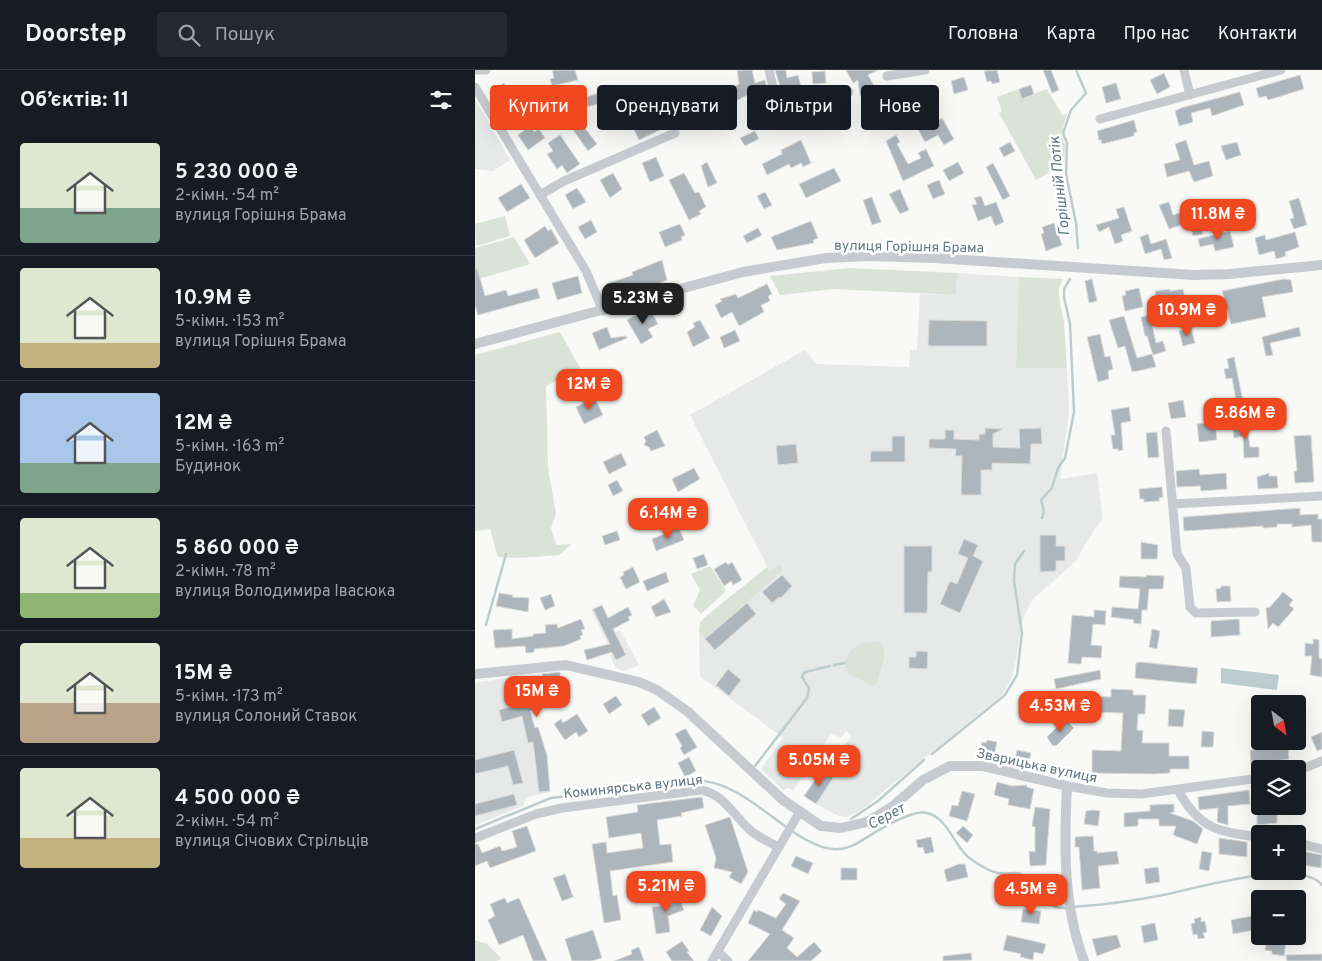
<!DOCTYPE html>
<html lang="uk">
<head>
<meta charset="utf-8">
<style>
  :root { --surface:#171b24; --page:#242831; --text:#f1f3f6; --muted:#9ea1a6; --line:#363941; --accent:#f1491f }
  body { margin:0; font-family:Overpass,sans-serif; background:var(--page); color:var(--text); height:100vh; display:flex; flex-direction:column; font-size:19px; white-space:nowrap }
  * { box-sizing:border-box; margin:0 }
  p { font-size:16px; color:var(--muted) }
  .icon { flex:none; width:28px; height:28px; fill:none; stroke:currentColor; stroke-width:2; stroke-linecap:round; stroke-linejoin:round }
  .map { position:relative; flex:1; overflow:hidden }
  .details { display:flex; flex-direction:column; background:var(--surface); width:475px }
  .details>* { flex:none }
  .hud { position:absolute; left:15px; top:15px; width:475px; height:45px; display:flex; gap:10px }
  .needle { width:32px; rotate:149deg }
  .tools { position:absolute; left:776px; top:625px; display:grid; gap:10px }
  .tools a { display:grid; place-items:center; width:55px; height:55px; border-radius:5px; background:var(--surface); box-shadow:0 5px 20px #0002; font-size:25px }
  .price { position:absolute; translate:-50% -42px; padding:0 11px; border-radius:10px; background:var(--accent); color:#fff; font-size:16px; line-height:32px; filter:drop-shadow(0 1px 2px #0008) }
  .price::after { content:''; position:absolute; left:50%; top:30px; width:15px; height:11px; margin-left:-8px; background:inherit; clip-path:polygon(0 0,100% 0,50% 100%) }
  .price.selected { background:#222; color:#fff }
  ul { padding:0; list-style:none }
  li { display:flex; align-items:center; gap:15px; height:125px; padding:0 20px }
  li+li { border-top:1px solid var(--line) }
  li span { display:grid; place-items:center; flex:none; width:140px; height:100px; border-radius:5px; color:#555 }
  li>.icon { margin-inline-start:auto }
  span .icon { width:60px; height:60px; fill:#fffc; stroke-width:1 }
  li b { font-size:21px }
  h2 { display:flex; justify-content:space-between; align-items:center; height:60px; padding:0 20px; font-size:21px }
  .chip { padding:0 18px; border-radius:5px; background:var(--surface); box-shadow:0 5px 20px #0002; font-size:18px; line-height:45px }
  .chip.selected { background:var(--accent); color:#fff }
  header { display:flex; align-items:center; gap:30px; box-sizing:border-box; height:70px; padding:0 25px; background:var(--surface); border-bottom:1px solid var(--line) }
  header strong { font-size:24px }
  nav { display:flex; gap:28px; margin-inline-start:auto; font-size:18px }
  .search { width:350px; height:45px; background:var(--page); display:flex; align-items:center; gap:12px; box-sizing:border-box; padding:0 18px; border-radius:5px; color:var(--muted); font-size:19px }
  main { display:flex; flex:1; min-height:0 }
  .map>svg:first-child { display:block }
  .built { fill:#e7e8e8 }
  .green { fill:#dbe2d8 }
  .water { fill:#becbcf }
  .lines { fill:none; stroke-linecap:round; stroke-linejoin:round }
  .stream { stroke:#becbcf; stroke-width:2.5 }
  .building { fill:#adb6bc; stroke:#dbdbd9 }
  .minor { stroke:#c7cbcf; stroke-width:9 }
  .tertiary { stroke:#c7cbcf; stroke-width:10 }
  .labels { text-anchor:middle; stroke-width:5; stroke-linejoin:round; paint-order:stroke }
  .street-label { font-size:14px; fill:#627684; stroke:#fff }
  .water-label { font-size:15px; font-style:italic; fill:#5d767e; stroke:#fff }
</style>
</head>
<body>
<header>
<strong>Doorstep</strong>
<div class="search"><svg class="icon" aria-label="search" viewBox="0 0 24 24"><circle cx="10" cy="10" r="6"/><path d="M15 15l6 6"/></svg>Пошук</div>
<nav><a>Головна</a><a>Карта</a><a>Про нас</a><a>Контакти</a></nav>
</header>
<main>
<section class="details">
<h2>Об’єктів: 11<svg class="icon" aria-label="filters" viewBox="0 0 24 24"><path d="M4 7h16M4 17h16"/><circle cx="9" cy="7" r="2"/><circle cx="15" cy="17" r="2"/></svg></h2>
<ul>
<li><span style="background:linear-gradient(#dfe7d0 65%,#7fa58c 0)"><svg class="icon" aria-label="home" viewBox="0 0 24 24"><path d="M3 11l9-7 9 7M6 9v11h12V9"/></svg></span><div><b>5 230 000 ₴</b><p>2-кімн. · 54 m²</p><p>вулиця Горішня Брама</p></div></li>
<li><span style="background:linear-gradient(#dfe7d0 75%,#c2b280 0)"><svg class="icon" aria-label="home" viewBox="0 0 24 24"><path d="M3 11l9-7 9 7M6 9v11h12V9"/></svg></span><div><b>10.9M ₴</b><p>5-кімн. · 153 m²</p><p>вулиця Горішня Брама</p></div></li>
<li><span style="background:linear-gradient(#a9c7e8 70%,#7fa58c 0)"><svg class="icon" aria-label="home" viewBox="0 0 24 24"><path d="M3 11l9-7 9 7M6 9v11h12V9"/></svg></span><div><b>12M ₴</b><p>5-кімн. · 163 m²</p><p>Будинок</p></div></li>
<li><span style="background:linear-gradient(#dfe7d0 75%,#8fb573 0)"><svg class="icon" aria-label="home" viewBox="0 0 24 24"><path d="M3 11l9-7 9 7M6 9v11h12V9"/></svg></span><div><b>5 860 000 ₴</b><p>2-кімн. · 78 m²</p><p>вулиця Володимира Івасюка</p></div></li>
<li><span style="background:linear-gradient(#dfe7d0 60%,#b9a48a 0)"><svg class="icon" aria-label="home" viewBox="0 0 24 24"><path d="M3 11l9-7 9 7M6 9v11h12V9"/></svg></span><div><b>15M ₴</b><p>5-кімн. · 173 m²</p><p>вулиця Солоний Ставок</p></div></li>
<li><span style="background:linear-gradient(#dfe7d0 70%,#c2b280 0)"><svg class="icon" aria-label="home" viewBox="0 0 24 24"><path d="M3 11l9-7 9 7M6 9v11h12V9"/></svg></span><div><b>4 500 000 ₴</b><p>2-кімн. · 54 m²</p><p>вулиця Січових Стрільців</p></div></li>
</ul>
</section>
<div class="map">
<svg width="847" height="891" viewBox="0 0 847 891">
  <rect width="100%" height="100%" fill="#f9f9f7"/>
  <path class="built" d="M0 29 35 90 18 101 0 99Z
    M482 203 544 207 541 298H592L594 340 585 409 622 403 628 449 621 456 601 491 558 529 548 548 538 606 528 624 385 741 371 747 364 746 341 734 358 709 349 702 377 665 371 661 366 668 357 663 318 721 314 718 308 720 286 699 308 668 225 606 224 563 295 502 215 345 330 280 341 294 434 297 435 280H442L445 224 481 225Z
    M127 535 140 562 145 560 164 595 149 601 140 598 132 572 116 540Z
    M37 607 51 660 72 686 75 722 52 727 48 736 0 755V613Z"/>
  <path class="green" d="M544 19 547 28 572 19 588 46 592 43 586 64 590 74 589 94 561 110 524 43 527 41 522 27Z
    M30 146 35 166 1 176 0 154Z
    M39 167 55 194 0 210V178Z
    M375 198 482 203 481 225 359 219 305 225 295 206Z
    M544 207 588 209 584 218V227L589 253 592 298H541Z
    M85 262 105 298 71 316 73 398 81 444 76 458 81 475 97 474 84 485 44 488 23 487 15 459 0 461V285Z
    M305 495 307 501 230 569 224 561 225 553 230 547 292 497 295 502Z
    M235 496 251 521 226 544 218 536 225 520 216 504Z
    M403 572 409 577V588L402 613 398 616 374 604 369 593C377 575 384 572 403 572Z
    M0 870 12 874 27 889 21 891H0Z"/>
  <path class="water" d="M746 598 804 605 802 620 746 613Z"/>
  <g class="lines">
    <path class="stream" d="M601 0 611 23 596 40 588 63 592 73 591 104 601 153 603 178
      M567 448 569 441 566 430 577 418 583 398 590 388 599 342 595 254 589 227V219L595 209
      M11 555 31 484
      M359 595 369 593
      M457 684 530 625 542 605 547 563 539 511 540 494 549 481
      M280 696 332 628 334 618 327 607 330 602 355 596
      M376 749 403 731 449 690
      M0 759 76 728 228 711C259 714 288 741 313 758
      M317 761C375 801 381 765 430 747 437 744 445 741 452 743 472 747 479 775 493 787 501 793 513 801 523 803 533 805 540 800 549 806 566 816 566 840 592 838
      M597 837C627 835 658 831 688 825 719 819 825 787 847 815"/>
  </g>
  <path class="building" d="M77 0H100L103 10 77 16 75 9 79 8Z
    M262 0H277L280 13 290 10 293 22 281 26 280 21 255 34 250 24 253 22 252 20 264 14Z
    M300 0H311L312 8 323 5 326 17 307 22Z
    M371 0H403L393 5 403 23 385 26 383 10 378 13Z
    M522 0 525 12 517 14 516 11 512 12 509 1Z
    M568 0H576L584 20 577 23Z
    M350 1 351 13 338 14 337 2Z
    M689 3 695 17 682 24 675 10Z
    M825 5 829 19 793 30 791 26 784 28 781 18Z
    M489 7 493 20 479 24 476 11Z
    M29 13 42 38 29 46 14 23Z
    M641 13 646 29 631 33 627 17Z
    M556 15 559 24 547 29 544 19Z
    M127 22 130 32 108 38 105 29Z
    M765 22 769 35 737 46 735 38 716 43 718 52 704 56 700 41 706 38Z
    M206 33 212 47 164 70 154 49 166 44 168 49Z
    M339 33 346 46 366 35 373 48 362 55 358 48 341 57Z
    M440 39 451 55 463 48 464 50 467 48 479 69 469 75 463 65 450 72 434 43Z
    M104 50 122 74 113 81 98 60 101 58 98 54Z
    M659 50 662 62 659 63V66L627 74 626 70H624L622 61Z
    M55 56 59 62 64 59 70 68 53 80 43 65Z
    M280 61 284 69 270 76 265 68Z
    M85 65 105 94 92 103 87 95 82 99 72 84 78 81 73 73Z
    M421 65 425 72 422 74 433 94 446 88 443 83 451 79 459 96 428 111 411 71Z
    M326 70 336 93 328 97 326 93 316 98 314 94 292 105 287 94 307 84 306 80Z
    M711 70 719 95 734 91 738 106 719 112 714 101 692 107 689 94 705 90 700 74Z
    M535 72 540 81 529 87 524 78Z
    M762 72 766 85 751 90 746 76Z
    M181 87 189 106 175 112 167 93Z
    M232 92 242 113 233 117 226 96Z
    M483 92 489 103 474 111 468 100Z
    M518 93 535 126 528 130 511 97Z
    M359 98 366 111 331 128 324 114Z
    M138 103 147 119 135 128 125 110Z
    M209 103 220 123 224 122 231 137 224 141 226 144 214 150 194 110Z
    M464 110 470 124 458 129 452 115Z
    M46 114 55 128 32 142 23 128Z
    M102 118 111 132 98 139 90 125Z
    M425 119 434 140 425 144 414 124Z
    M290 122 297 135 289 139 282 126Z
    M506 126 510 136 521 132 529 152 520 156 516 146 503 151 497 135 502 134 499 128Z
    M397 127 406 152 397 155 388 130Z
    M824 128 832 155 819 159 815 149 819 148 814 131Z
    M694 132 698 145 720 138 728 164 718 166 715 152 694 159 684 135Z
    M649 137 657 161 646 165 648 171 640 174 634 157 624 162 621 155 644 148 641 139Z
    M769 137 772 149 757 154 753 142Z
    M116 150 122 162 110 169 103 157Z
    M336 151 343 168 338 170 339 173 302 180 296 167Z
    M579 153 587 175 571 181 566 164 569 163 567 157Z
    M205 154 210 165 206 167 207 170 190 177 184 162Z
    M70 156 73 161 76 159 84 173 60 188 49 170Z
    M283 158 287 165 272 173 268 166Z
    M755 161 759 177 740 181 738 174 725 177 723 169Z
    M820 162 824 177 810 182 811 186 801 189 799 181 784 185 780 168 790 165 791 170Z
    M673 164 676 174 691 169 697 188 689 190 686 179 670 184 665 167Z
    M187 190 192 210 165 221 164 219 136 229 131 214 158 205 157 202Z
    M2 198 10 226 31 220 33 226 62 218 65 228 3 245 0 235V199Z
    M103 206 107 223 82 230 77 213Z
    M617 209 622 231 614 233 610 211Z
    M809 209 816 210 818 222 787 227 791 247 756 254 747 221Z
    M292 214 297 224 293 226 295 231 286 235 289 242 264 256 257 242 246 248 240 235 247 231 245 229 261 224 263 228Z
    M664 218 668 237 650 241 647 226 651 225 650 221Z
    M695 219V221L708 219 710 230 725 227 727 238 703 242 702 234 682 237 680 221Z
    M174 238 183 254 173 259 178 267 166 274 152 250Z
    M680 244 682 254H677L681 273 688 271 691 281 678 285 672 266H670L666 247Z
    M649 246 662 288 677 284 681 297 657 302 650 276 643 278 634 250Z
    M225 250 235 268 218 277 212 262 220 257 218 253Z
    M454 250 512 251V276H453Z
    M132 257 136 268 151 266 152 268 124 280 117 263Z
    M824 257 826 266 795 273 798 285 791 286 787 267Z
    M716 258 720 273 708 276 704 261Z
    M260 260 265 271 249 278 245 267Z
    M625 264 630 287 635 286 638 299 633 301 634 309 623 312 612 267Z
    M759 287 770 341 763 342 757 308 751 309 749 299 754 298 752 289Z
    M120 328 128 345 109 354 101 337Z
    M708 330 711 347 696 349 693 333Z
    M654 337 656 351 646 353 648 380 643 381V379H638L636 365H640L636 340Z
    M740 352 742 370 724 372 722 354Z
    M771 352 775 377H784V387L769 388 768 366 759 368 757 354Z
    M510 358 528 359 518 364V377L545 378 544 359 566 358 567 374H556L555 394 517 393V400H506V425H486L487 386H480L481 379 454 378V369H470V360H479V369L504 370V364H510Z
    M182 360 190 376 176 381 174 377 169 375 171 371 169 367Z
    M682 362 684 387 673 388 671 363Z
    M836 365 839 412 820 413 819 401H822L819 366Z
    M417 366H430V392H395L396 381H417Z
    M321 374 323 393 303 395 301 376Z
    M146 383 152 395 134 404 128 392Z
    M219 398 225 409 203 422 197 409Z
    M724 399 725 405 751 403 752 419 726 421 725 416 702 417 701 401Z
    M794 403V406H802L803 418 783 419 782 407Z
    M142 410 148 421 138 426 133 415Z
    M687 417 688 427 684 428V431L669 432V429H665L664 419Z
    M825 438V445L843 444V449H847V472H837L836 455 817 457V454H802V457L788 458V456L709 461 708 447Z
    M204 458 209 470 181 481 177 469Z
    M142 461 145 470 130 475 127 466Z
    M565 465H581V476H590V491H581V501L565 502Z
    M489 469 503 475 498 486 508 491 485 543 465 534 475 511 482 514 493 488 483 484Z
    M666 472 683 475 682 489H666Z
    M429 476H457V502H453L452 543H429Z
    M229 484 233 495 222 499 218 488Z
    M251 492 253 495 257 492 267 510 258 515 256 511 249 516 239 499Z
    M158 497 165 512 151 519 145 507 149 505 148 502Z
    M191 502 194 512 172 521 168 511Z
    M307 505 317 516 306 528 304 527 297 533 287 522Z
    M671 505 689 506 688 519H674L672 540H667L666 554 658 553 659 550 636 547 637 537 663 539 665 519 644 517 645 506 671 507Z
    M746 516H755L756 531 742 532 741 519 746 518Z
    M808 522 818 530 814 535 819 539 803 557 798 553 793 559 791 538 795 537Z
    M24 523 38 525 37 527 54 528 53 542 21 536Z
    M76 524 80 536 70 540 65 528Z
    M189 529 196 542 181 547 176 537Z
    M272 533 281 544 240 580 230 569Z
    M127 535 133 548 153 537 157 545 153 547 155 550 138 559 151 585 141 590 137 582 112 590 109 580 135 574 118 539Z
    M619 540 631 541 630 555 618 554 616 575 627 576 626 588 607 587 606 594 593 593 597 545 619 547Z
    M106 549 110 559 106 560 108 565 105 566 106 569 89 576 59 579V582L51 583 50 576 20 578 18 560 37 559V569L58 566V564L71 563 70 555 82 554 83 558Z
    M764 549 765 565 736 567V551Z
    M677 559 685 561 682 579 674 577Z
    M838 569 844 570V588L847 589V607L835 605 837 586H830V573L838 574Z
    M441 581 453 582 452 599 434 598V587H441Z
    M665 592 723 598 721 614 660 608 661 593Z
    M253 599 266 610 254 626 241 615Z
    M625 600 626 609 581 619 579 609Z
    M85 602 87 626 90 625 93 631 79 637 78 635 55 641 60 658 63 657 72 685 75 721 64 722 58 672 53 673 47 646 27 652 24 640 51 632 44 607 52 613 68 609 67 604Z
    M636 619 658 620V625H671L670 644H663L662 660 668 661 667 673H694V686H714V699H695V703L680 704 617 703V680L646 681 648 643 611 642 612 626 636 627Z
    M141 626 147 635 134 644 128 634Z
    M179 637 186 648 173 656 166 645Z
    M694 639 710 640 708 657 693 656Z
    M102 644 113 661 104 667 101 662 90 670 79 654 86 649 88 653Z
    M590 649 599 658 581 676 577 675 572 667Z
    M209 659H211L222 677 209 685 205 678 207 676 200 664Z
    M727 661 739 662 738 677H726Z
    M847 662V679L842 681 836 667Z
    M512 670 522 672 519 686 505 683 507 672 511 673Z
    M789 679H813L814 689 776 694 775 680Z
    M39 680 48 713 38 715 33 696 0 704V690Z
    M542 680 556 683 553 695 539 692Z
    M214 687 221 701 210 707 203 693Z
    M347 700 358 708 341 734 329 726Z
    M522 712 537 716 552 715V717L559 719 555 739 533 735 534 729 519 725Z
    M774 720 775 734 753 736V755L742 752 743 738 724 740 723 727Z
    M487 721 500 724 492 751 474 746 477 735 483 736Z
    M39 724 42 735 0 746V734Z
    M227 727 229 738 206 743 207 746 182 750 185 775 196 774 198 792 135 801 138 826 142 825 146 850 129 853 117 774 131 772 132 783 168 778 166 763 134 768 131 747 163 742 162 735Z
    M699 734V742L695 743 718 751 728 759 722 774 698 765 701 756H684V749H663V756L649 757V743L675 741V735Z
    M560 737 575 739 571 795 555 796 554 781 560 782V757L557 756Z
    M618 740 625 741 623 756 609 754 611 741Z
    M802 742V753L782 755V743Z
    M255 747 273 802 266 814 254 807 257 802 239 798 241 788 230 755Z
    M52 756 61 781 15 798 12 791 0 796V774H3L7 783 25 776 27 781 42 777 37 761Z
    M488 756 498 765 492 773 481 763Z
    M618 766 619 781H622V783L642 781 644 794 623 796 625 818 607 820 604 777H600V767Z
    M456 767 459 782 450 784 448 777 443 778 441 770Z
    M744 768 772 772V787L744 784Z
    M822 780 847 785 846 798 822 794Z
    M727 781 737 783 734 801 724 799Z
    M321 786 338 793 333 804 316 796Z
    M484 794H490L493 807 472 812 469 800Z
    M683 797 685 812 671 814 669 799Z
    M366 798H382V810H366Z
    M90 804 98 827 87 831 78 808Z
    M201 820 209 840 193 846 195 862 181 864 177 837 198 834 193 823Z
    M308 823 325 831 307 860 319 868 312 878 322 887 339 872 347 881 336 891H273L295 864 273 853 279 840 282 842 283 840 301 848 311 834 304 829Z
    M30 828 32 833 44 828 72 891H58L48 865 24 875 13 850 20 846 15 834Z
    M237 837 247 846 236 866 225 860Z
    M548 839 566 841 564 854 546 852Z
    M782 845 785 859 758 864 756 850Z
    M726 847V852L730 851 732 862 728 863 730 868 723 869 722 864 718 865 716 854 720 853 719 849Z
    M680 853 683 870 669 873 666 856Z
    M118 860 127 888 116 891H97L90 869Z
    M532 865 571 874 568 884 559 882 558 890 545 887 546 884 528 880Z
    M642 865 646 877 622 886 617 869Z
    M792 866H812L809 886 797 884V881L790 880Z
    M207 871 214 881 212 882 219 891H197L191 882Z
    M164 877 169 891H139L157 884 156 880Z
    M496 883 497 890 468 891V886Z
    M847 884V891H812L811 885Z"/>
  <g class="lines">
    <path class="minor" d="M0 0H11
      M294 0 302 34
      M709 0 715 25
      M412 6 450 0
      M0 17 111 201 128 241
      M282 40 333 27 374 22
      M625 49 806 0
      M65 125 89 111 200 63
      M691 361 702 484 711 498 715 537 721 543 780 542
      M698 434 847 426
      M822 701 847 691
      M592 716 632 723 666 724 785 708
      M703 720C724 759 743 762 785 767
      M0 768 61 744 87 738 226 720C249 724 259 746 275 760 283 767 294 772 303 777
      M822 773 847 779
      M243 882 253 891
      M237 891 324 743"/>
    <path class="tertiary" d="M0 274 268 202 351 188 394 186 460 188 719 205 754 204 847 195
      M0 604 91 595 164 612 182 620 212 641 308 730 346 756 366 758 392 752 417 737 448 710 475 696H507L592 716C589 776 588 835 609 891"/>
  </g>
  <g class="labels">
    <g class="street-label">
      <text transform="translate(434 176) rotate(1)" y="5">вулиця Горішня Брама</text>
      <text transform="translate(562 695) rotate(12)" y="5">Зварицька вулиця</text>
      <text transform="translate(158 716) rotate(-6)" y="5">Коминярська вулиця</text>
    </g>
    <g class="water-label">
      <text transform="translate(584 116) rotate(-96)" y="5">Горішній Потік</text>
      <text transform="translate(411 746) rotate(-28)" y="5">Серет</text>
    </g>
  </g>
</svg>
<div class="tools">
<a><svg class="needle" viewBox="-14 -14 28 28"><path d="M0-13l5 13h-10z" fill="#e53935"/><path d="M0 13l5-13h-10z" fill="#9ea1a6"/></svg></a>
<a><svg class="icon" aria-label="layers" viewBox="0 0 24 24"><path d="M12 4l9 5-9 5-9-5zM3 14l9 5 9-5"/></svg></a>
<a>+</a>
<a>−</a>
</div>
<b class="price" style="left:743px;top:171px">11.8M ₴</b>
<b class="price selected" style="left:168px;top:255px">5.23M ₴</b>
<b class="price" style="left:712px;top:267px">10.9M ₴</b>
<b class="price" style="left:114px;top:341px">12M ₴</b>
<b class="price" style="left:770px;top:370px">5.86M ₴</b>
<b class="price" style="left:193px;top:470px">6.14M ₴</b>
<b class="price" style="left:62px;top:648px">15M ₴</b>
<b class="price" style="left:585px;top:663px">4.53M ₴</b>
<b class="price" style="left:344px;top:717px">5.05M ₴</b>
<b class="price" style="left:191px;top:843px">5.21M ₴</b>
<b class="price" style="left:556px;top:846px">4.5M ₴</b>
<div class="hud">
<a class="chip selected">Купити</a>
<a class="chip">Орендувати</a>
<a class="chip">Фільтри</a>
<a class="chip">Нове</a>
</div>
</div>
</main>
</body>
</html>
